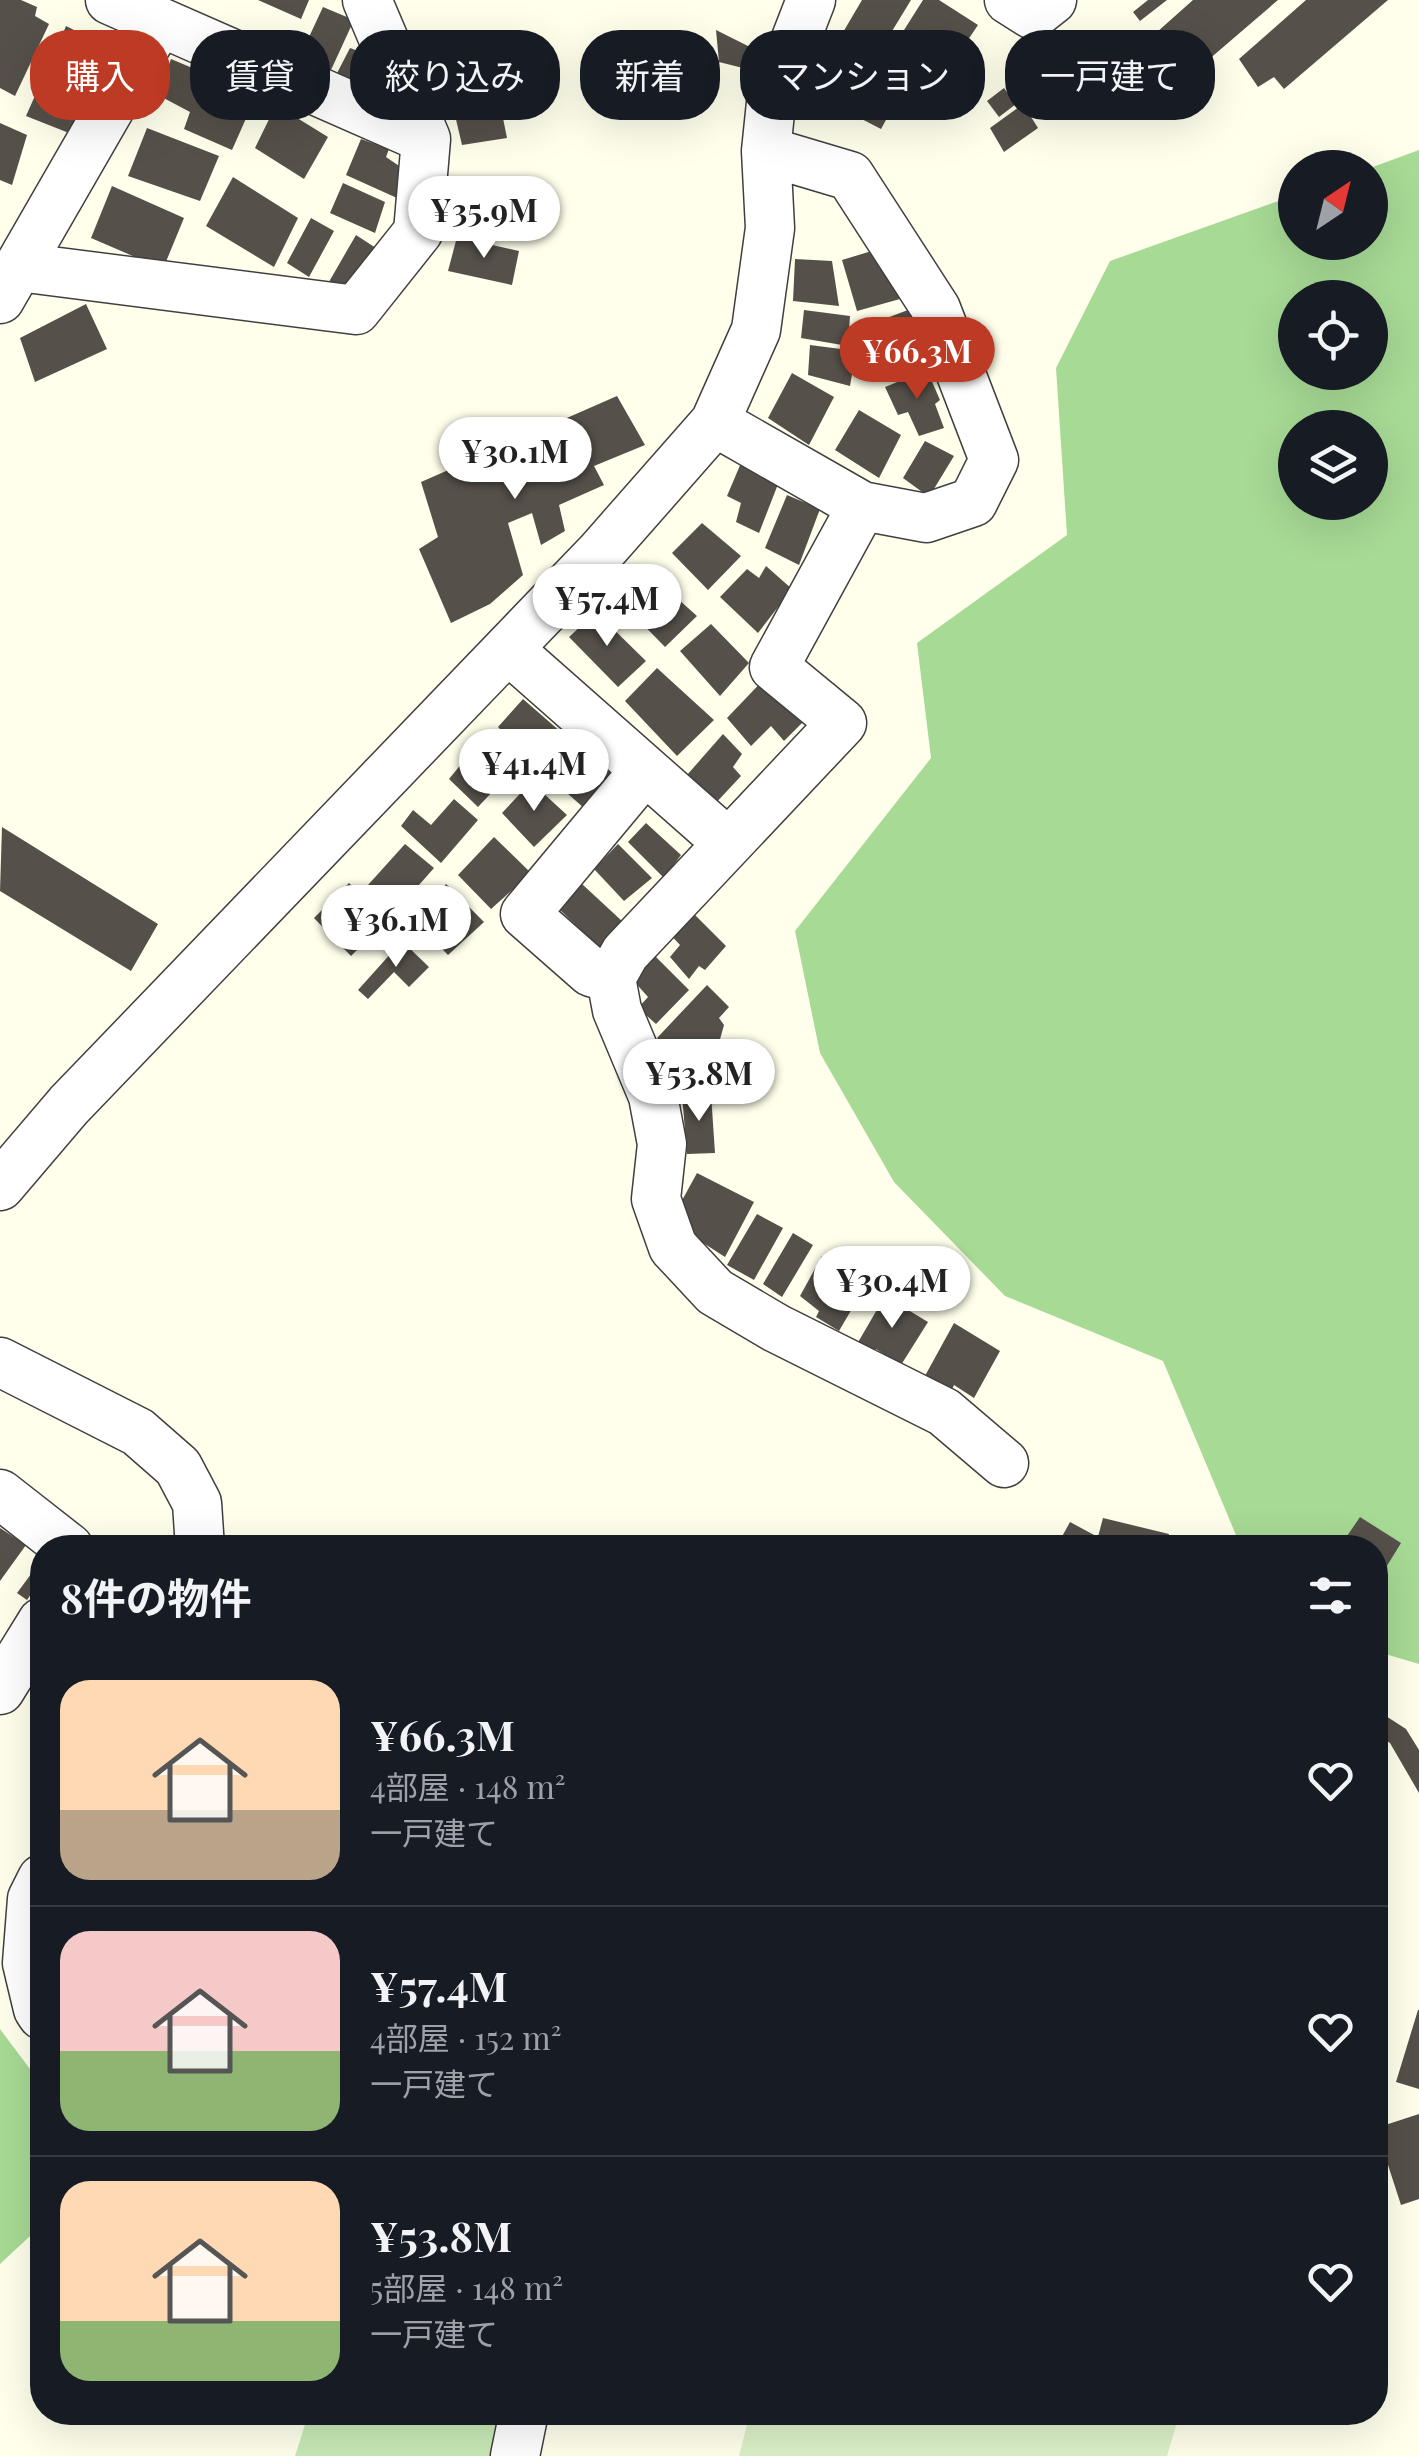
<!DOCTYPE html>
<html lang="ja">
<head>
<meta charset="utf-8">
<style>
  :root { --surface:#171b24; --page:#242831; --text:#f1f3f6; --muted:#9ea1a6; --line:#363941; --accent:#bd3a24 }
  body { margin:0; font-family:"Playfair Display","Noto Sans JP",serif; background:var(--page); color:var(--text); height:100vh; display:flex; flex-direction:column; font-size:38px; white-space:nowrap }
  * { box-sizing:border-box; margin:0 }
  p { font-size:32px; color:var(--muted) }
  .icon { flex:none; width:55px; height:55px; fill:none; stroke:currentColor; stroke-width:2; stroke-linecap:round; stroke-linejoin:round }
  .map { position:relative; flex:1; overflow:hidden }
  .side { position:absolute; left:30px; top:1535px; width:1358px; height:890px; display:flex; flex-direction:column; background:var(--surface); border-radius:40px; box-shadow:0 10px 40px #0002 }
  .side>* { flex:none }
  .banner { position:absolute; left:30px; top:30px; width:1360px; height:90px; display:flex; gap:20px }
  .needle { width:65px; rotate:35deg }
  .buttons { position:absolute; left:1278px; top:150px; display:grid; gap:20px }
  .buttons a { display:grid; place-items:center; width:110px; height:110px; border-radius:50%; background:var(--surface); box-shadow:0 10px 40px #0002; font-size:50px }
  .price { position:absolute; translate:-50% -85px; padding:0 22px; border-radius:35px; background:#fff; color:#222; font-size:32px; line-height:65px; filter:drop-shadow(0 2px 5px #0008) }
  .price::after { content:''; position:absolute; left:50%; top:60px; width:30px; height:22px; margin-left:-15px; background:inherit; clip-path:polygon(0 0,100% 0,50% 100%) }
  .price.selected { background:var(--accent); color:#fff }
  ul { padding:0; list-style:none }
  li { display:flex; align-items:center; gap:30px; height:250px; padding:0 30px }
  li+li { border-top:2px solid var(--line) }
  li span { display:grid; place-items:center; flex:none; width:280px; height:200px; border-radius:30px; color:#555 }
  li>.icon { margin-inline-start:auto }
  span .icon { width:120px; height:120px; fill:#fffc; stroke-width:1 }
  li b { font-size:42px }
  h2 { display:flex; justify-content:space-between; align-items:center; height:120px; padding:0 30px; font-size:42px }
  .tag { padding:0 35px; border-radius:40px; background:var(--surface); box-shadow:0 10px 40px #0002; font-size:35px; line-height:90px }
  .tag.selected { background:var(--accent); color:#fff }
  .map>svg:first-child { display:block }
  .green { fill:#c7e9b6 }
  .forest { fill:#a7da95; fill-rule:evenodd }
  .pitch { fill:#dbf0c8 }
  .building { fill:#555049 }
  .lines { fill:none; stroke-linecap:round; stroke-linejoin:round }
  .minor-casing { stroke:#404040; stroke-width:51 }
  .minor { stroke:#fff; stroke-width:48 }
</style>
</head>
<body>
<div class="map">
<svg width="1419" height="2456" viewBox="0 0 1419 2456">
  <rect width="100%" height="100%" fill="#ffffec"/>
  <path class="green" d="M309 2412H499V2413L490 2456H295Z"/>
  <path class="forest" d="M1419 150V1664L1375 1651V1548L1241 1547 1163 1361 1005 1296 894 1182 820 1053 795 931 931 758 917 643 1067 535 1056 368 1110 261 1295 195V242H1370V168ZM1295 298H1370V372H1295ZM1295 428H1370V502H1295Z
    M0 2029 33 2073 42 2079V2225L0 2264Z"/>
  <path class="pitch" d="M750 2413V2412L1180 2413 1167 2456H739Z"/>
  <path class="building" d="M0 0H21L37 7 35 16 49 24 15 96 0 88Z
    M258 0H309L301 19Z
    M862 0H911L875 59 842 34Z
    M923 0H939L978 25 947 71 899 38Z
    M1148 0H1167L1140 21 1133 12Z
    M1193 0H1278L1165 97 1148 72 1161 62 1147 41Z
    M1306 0H1388L1284 89 1274 77 1258 87 1239 59Z
    M323 7 354 20 325 83 295 67Z
    M66 26 114 50 100 78 53 58Z
    M716 30 750 47 743 68 719 62Z
    M350 48 372 56 379 70 374 80 384 86 373 105 333 81Z
    M842 57 903 89 881 129 821 98Z
    M171 59 235 86 228 104 248 114 232 150 184 129 190 112 158 95Z
    M46 71 80 84 72 105 83 111 74 135 26 116Z
    M497 88 507 138 462 145 451 98Z
    M1004 88 1016 104 999 117 987 101Z
    M1023 104 1038 128 1004 152 990 128Z
    M276 105 328 137 304 179 255 148Z
    M0 123 27 135 12 185 0 180Z
    M147 128 219 156 200 201 128 176Z
    M361 139 389 149 386 157 408 172 397 198 346 175Z
    M233 177 298 218 274 267 206 226Z
    M343 183 385 202 375 233 330 213Z
    M112 186 184 218 163 269 91 238Z
    M470 186 520 201 511 238 459 223Z
    M311 218 334 231 309 277 287 263Z
    M356 235 379 250 355 292 326 287Z
    M457 237 519 251 512 285 448 271Z
    M875 250 880 269 891 267 900 299 857 311 842 260Z
    M795 259 832 261 839 306 793 301Z
    M86 304 107 349 35 382 20 338Z
    M916 307 927 340 910 345 917 363 883 371 868 325Z
    M804 310 850 316 848 346 801 338Z
    M810 345 856 351 850 386 808 375Z
    M927 370 940 400 935 404 944 428 919 436 908 412 898 415 885 387Z
    M792 373 834 397 809 445 768 418Z
    M617 396 645 445 594 466 604 485 559 505 565 531 541 545 532 513 508 523 523 575 490 604 451 623 419 549 438 537 421 482Z
    M859 410 901 435 879 478 835 450Z
    M925 441 954 456 929 497 903 478Z
    M741 463 780 479 759 533 736 522 741 503 727 496Z
    M787 495 820 509 799 565 765 548Z
    M702 523 741 556 708 590 672 553Z
    M766 566 792 589 758 633 720 597 747 569 759 578Z
    M649 573 697 616 665 647 621 602Z
    M596 612 646 661 618 687 569 637Z
    M711 624 749 663 720 696 680 651Z
    M657 668 714 720 677 756 625 701Z
    M767 676 809 716 784 741 771 726 751 746 727 718Z
    M523 699 562 733 534 763 498 727Z
    M723 734 742 754 733 767 741 776 713 806 687 775Z
    M577 745 612 774 585 809 548 776Z
    M476 746 509 774 478 807 449 779Z
    M531 782 567 815 534 847 502 813Z
    M454 799 478 820 441 863 401 826 413 810 431 825Z
    M646 823 681 855 664 878 628 842Z
    M2 827 158 924 131 971 0 891Z
    M494 837 531 873 491 909 458 875Z
    M405 844 434 868 396 911 368 885Z
    M618 844 652 878 624 901 594 869Z
    M349 883 387 920 351 956 314 918Z
    M446 884 484 922 448 955 413 919Z
    M582 884 623 922 600 948 560 910Z
    M687 907 726 946 705 970 699 966 689 979 670 957 680 945 666 930Z
    M402 941 429 967 409 987 394 972 368 999 358 990Z
    M654 955 689 990 656 1024 638 1008 648 997 632 979Z
    M707 985 729 1007 719 1018 724 1025 708 1082 669 1096 665 1069 677 1062 657 1038Z
    M711 1094 715 1153 687 1154 682 1095Z
    M697 1173 754 1202 725 1257 677 1226 674 1215Z
    M757 1214 783 1228 754 1280 727 1265Z
    M793 1233 813 1245 782 1297 763 1284Z
    M822 1256 867 1283 839 1331 816 1317 819 1311 800 1296Z
    M885 1296 928 1322 901 1365 876 1349 872 1354 857 1344Z
    M954 1323 1000 1351 974 1398 954 1385 947 1401 920 1385Z
    M1360 1517 1401 1543 1385 1569 1375 1563V1548H1351L1343 1542Z
    M1103 1518 1169 1534 1165 1548H1095Z
    M1070 1522 1096 1536 1090 1548H1068L1059 1542Z
    M0 1528 26 1545 0 1581Z
    M37 1566 42 1569V1578L27 1600 17 1593Z
    M1375 1709 1406 1729 1419 1750V1793L1390 1743 1375 1733Z
    M1418 2010H1419V2089L1396 2082Z
    M1419 2114V2199L1401 2205 1376 2128Z"/>
  <g class="lines">
    <defs>
      <path id="minor" d="M110 0 426 139
        M1009 0 1033 15 1052 0
        M19 267 356 310 418 232 426 139 367 0
        M0 299 159 23
        M715 422 862 506 926 518 973 502 994 460 936 309 850 176 766 151
        M862 506 774 667 842 723 625 953 611 978 617 1010 653 1096 662 1144 656 1199 673 1247 715 1292 776 1328 944 1412 1004 1463
        M508 649 728 843
        M611 978 591 972 525 914 645 770
        M0 1186 69 1105 599 554 715 422 756 330 770 228 766 151 771 103 811 0
        M0 1362 138 1432 178 1467 197 1503 200 1548
        M0 1494 69 1548
        M0 1690 42 1622
        M42 1879 32 1899 27 1963 38 2009 42 2015
        M515 2456 524 2412"/>
    </defs>
    <use href="#minor" class="minor-casing"/>
    <use href="#minor" class="minor"/>
  </g>
</svg>
<div class="buttons">
<a><svg class="needle" viewBox="-14 -14 28 28"><path d="M0-13l5 13h-10z" fill="#e53935"/><path d="M0 13l5-13h-10z" fill="#9ea1a6"/></svg></a>
<a><svg class="icon" aria-label="locate" viewBox="0 0 24 24"><circle cx="12" cy="12" r="6"/><path d="M12 2v4M12 18v4M2 12h4M18 12h4"/></svg></a>
<a><svg class="icon" aria-label="layers" viewBox="0 0 24 24"><path d="M12 4l9 5-9 5-9-5zM3 14l9 5 9-5"/></svg></a>
</div>
<b class="price" style="left:484px;top:261px">¥35.9M</b>
<b class="price selected" style="left:917px;top:402px">¥66.3M</b>
<b class="price" style="left:515px;top:502px">¥30.1M</b>
<b class="price" style="left:607px;top:649px">¥57.4M</b>
<b class="price" style="left:534px;top:814px">¥41.4M</b>
<b class="price" style="left:396px;top:970px">¥36.1M</b>
<b class="price" style="left:699px;top:1124px">¥53.8M</b>
<b class="price" style="left:892px;top:1331px">¥30.4M</b>
<div class="banner">
<a class="tag selected">購入</a>
<a class="tag">賃貸</a>
<a class="tag">絞り込み</a>
<a class="tag">新着</a>
<a class="tag">マンション</a>
<a class="tag">一戸建て</a>
</div>
<section class="side">
<h2>8件の物件<svg class="icon" aria-label="filters" viewBox="0 0 24 24"><path d="M4 7h16M4 17h16"/><circle cx="9" cy="7" r="2"/><circle cx="15" cy="17" r="2"/></svg></h2>
<ul>
<li><span style="background:linear-gradient(#ffd9b3 65%,#b9a48a 0)"><svg class="icon" aria-label="home" viewBox="0 0 24 24"><path d="M3 11l9-7 9 7M6 9v11h12V9"/></svg></span><div><b>¥66.3M</b><p>4部屋 · 148 m²</p><p>一戸建て</p></div><svg class="icon" aria-label="heart" viewBox="0 0 24 24"><path d="M12 20l-8-8c-3-5 5-10 8-4 3-6 11-1 8 4z"/></svg></li>
<li><span style="background:linear-gradient(#f6c9c9 60%,#8fb573 0)"><svg class="icon" aria-label="home" viewBox="0 0 24 24"><path d="M3 11l9-7 9 7M6 9v11h12V9"/></svg></span><div><b>¥57.4M</b><p>4部屋 · 152 m²</p><p>一戸建て</p></div><svg class="icon" aria-label="heart" viewBox="0 0 24 24"><path d="M12 20l-8-8c-3-5 5-10 8-4 3-6 11-1 8 4z"/></svg></li>
<li><span style="background:linear-gradient(#ffd9b3 70%,#8fb573 0)"><svg class="icon" aria-label="home" viewBox="0 0 24 24"><path d="M3 11l9-7 9 7M6 9v11h12V9"/></svg></span><div><b>¥53.8M</b><p>5部屋 · 148 m²</p><p>一戸建て</p></div><svg class="icon" aria-label="heart" viewBox="0 0 24 24"><path d="M12 20l-8-8c-3-5 5-10 8-4 3-6 11-1 8 4z"/></svg></li>
</ul>
</section>
</div>
</body>
</html>
